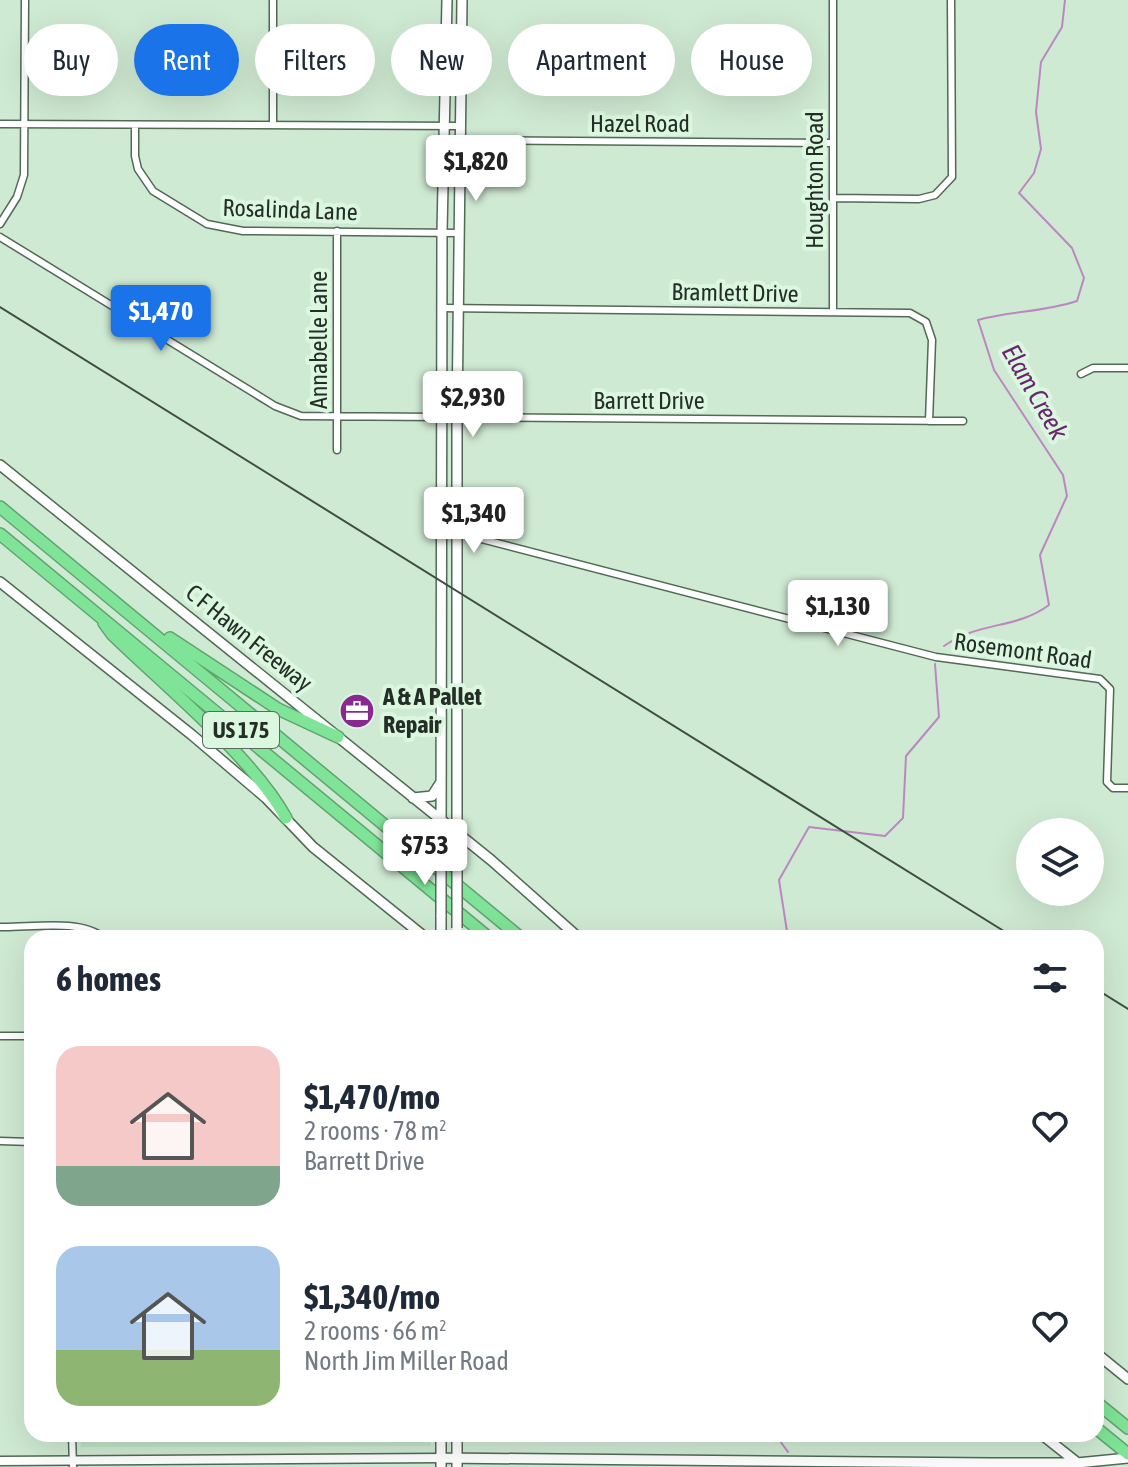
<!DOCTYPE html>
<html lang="en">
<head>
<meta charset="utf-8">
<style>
  :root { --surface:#fff; --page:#f6f6f7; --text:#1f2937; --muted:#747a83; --accent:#1a73e8 }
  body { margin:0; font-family:"Asap Condensed",sans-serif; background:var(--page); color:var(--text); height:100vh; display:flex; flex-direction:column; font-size:30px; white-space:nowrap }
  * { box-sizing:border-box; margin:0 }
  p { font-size:26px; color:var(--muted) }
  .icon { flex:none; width:44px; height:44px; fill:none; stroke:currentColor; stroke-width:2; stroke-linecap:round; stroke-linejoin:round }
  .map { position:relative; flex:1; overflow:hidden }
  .sheet { position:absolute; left:24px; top:930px; width:1080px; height:512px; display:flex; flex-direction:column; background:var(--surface); border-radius:24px; box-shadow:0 8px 32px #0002 }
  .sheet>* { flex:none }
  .banner { position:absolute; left:24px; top:24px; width:1080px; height:72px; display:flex; gap:16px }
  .controls { position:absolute; left:1016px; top:818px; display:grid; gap:16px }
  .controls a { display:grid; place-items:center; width:88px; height:88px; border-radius:50%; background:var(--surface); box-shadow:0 8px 32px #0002; font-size:40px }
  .price { position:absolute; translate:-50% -68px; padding:0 18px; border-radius:8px; background:#fff; color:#222; font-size:26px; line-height:52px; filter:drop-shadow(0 2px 4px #0008) }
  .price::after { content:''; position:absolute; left:50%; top:48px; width:24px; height:18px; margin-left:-12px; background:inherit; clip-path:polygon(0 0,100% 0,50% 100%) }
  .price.selected { background:var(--accent); color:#fff }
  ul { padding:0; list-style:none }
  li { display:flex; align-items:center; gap:24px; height:200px; padding:0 32px }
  li span { display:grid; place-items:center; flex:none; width:224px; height:160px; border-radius:24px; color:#555 }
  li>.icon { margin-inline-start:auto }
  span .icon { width:96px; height:96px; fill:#fffc; stroke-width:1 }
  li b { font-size:34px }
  h2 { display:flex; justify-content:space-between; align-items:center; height:96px; padding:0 32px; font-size:34px }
  .chip { padding:0 28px; border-radius:36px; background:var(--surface); box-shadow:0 8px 32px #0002; font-size:28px; line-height:72px }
  .chip.selected { background:var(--accent); color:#fff }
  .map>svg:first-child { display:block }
  .built { fill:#c0e1c5 }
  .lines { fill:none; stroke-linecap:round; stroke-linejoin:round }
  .stream { stroke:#bc87c0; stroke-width:2 }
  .minor-casing { stroke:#516955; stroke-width:9 }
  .tertiary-casing { stroke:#516955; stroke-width:11 }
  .secondary-casing { stroke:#516955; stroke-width:12 }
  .motorway-casing { stroke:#5fa46f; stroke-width:14 }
  .minor { stroke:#fff; stroke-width:6 }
  .tertiary { stroke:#fff; stroke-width:8 }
  .secondary { stroke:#fff; stroke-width:9 }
  .motorway { stroke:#7fe497; stroke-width:11 }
  .tram { stroke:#404d43; stroke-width:2 }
  .secondary-bridge-casing { stroke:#516955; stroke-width:12; stroke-linecap:butt }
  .secondary-bridge { stroke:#fff; stroke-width:9 }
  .labels { text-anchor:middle; stroke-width:8; stroke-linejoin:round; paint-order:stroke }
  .shield { fill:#dcf7e0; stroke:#5b6a5e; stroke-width:2 }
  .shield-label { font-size:22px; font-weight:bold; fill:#242e26 }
  .street-label { font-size:24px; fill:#242e26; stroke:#dcf7e0 }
  .poi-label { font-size:24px; font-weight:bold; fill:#242e26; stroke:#dcf7e0; text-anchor:start }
  .water-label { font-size:26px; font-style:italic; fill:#67276d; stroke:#dcf7e0 }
</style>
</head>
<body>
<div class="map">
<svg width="1128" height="1467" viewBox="0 0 1128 1467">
  <rect width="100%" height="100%" fill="#cfead3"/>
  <path class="built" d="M80 1434H431V1446L81 1447Z"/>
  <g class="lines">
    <path class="stream" d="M944 646C982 620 1015 630 1049 605L1040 555 1067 496 1063 475 994 370 978 320C1011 311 1044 312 1077 301L1084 278 1072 248 1019 193 1034 173 1041 149 1036 112 1041 62 1062 27 1065 0
      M788 938 779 880 809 827 885 836 903 818 906 756 939 717 935 664
      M775 1434 788 1452"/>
    <defs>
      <path id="minor" d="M0 124 461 126
        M135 125V156L138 169 153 191 207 224 243 231 458 233
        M273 125V0
        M446 140 833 143
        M833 198 919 199 935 195 952 177 951 0
        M0 224 17 197 24 175 25 0
        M337 231V450
        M0 237 275 406 301 416 963 421
        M441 308 910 313 926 322 932 340 929 421
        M833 312V0
        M1081 374 1093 368H1128
        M443 529 936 657 1100 679 1110 689 1107 782 1113 788H1128
        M0 927C30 928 80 918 104 938
        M0 1036H32
        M0 1141 32 1142
        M72 1434 73 1467"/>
      <path id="tertiary" d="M0 1461 441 1458"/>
      <path id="secondary" d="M0 465 491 860 579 938
        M0 582 192 735 266 798 313 847 426 938
        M413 798 432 796 441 782
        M441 859 442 232 447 0
        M457 871V418L462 0
        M441 938V915
        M1096 1353 1128 1379
        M441 1434V1467
        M457 1434V1467
        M1041 1434 1079 1464
        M441 1458 991 1463H1077L1128 1458"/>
      <path id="motorway" d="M0 507 521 938
        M0 534 489 938
        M104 623 112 634C164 685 252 756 286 818
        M170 638 278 709 338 737
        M1096 1402 1128 1428
        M1096 1428 1128 1454"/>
    </defs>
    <use href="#minor" class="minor-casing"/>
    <use href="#tertiary" class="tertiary-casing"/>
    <use href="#secondary" class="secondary-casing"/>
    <use href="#motorway" class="motorway-casing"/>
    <use href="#minor" class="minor"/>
    <use href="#tertiary" class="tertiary"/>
    <use href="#secondary" class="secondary"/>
    <use href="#motorway" class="motorway"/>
    <path class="tram" d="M0 307 1015 938
      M1096 989 1128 1009"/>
    <defs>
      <path id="secondary-bridge" d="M441 915V859
        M457 928V871"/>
    </defs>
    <use href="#secondary-bridge" class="secondary-bridge-casing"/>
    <use href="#secondary-bridge" class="secondary-bridge"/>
  </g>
  <defs>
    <symbol id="office-disc" viewBox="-11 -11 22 22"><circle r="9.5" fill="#892891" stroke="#dcf7e0"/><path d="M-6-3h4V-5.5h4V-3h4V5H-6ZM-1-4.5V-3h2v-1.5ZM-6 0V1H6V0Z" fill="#fff"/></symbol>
  </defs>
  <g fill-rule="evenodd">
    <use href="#office-disc" x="337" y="691" width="40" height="40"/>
  </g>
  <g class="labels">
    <rect class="shield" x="203" y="712" width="76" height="36" rx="6"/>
    <g class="shield-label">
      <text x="241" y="738">US 175</text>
    </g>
    <g class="street-label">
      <text x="640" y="132">Hazel Road</text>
      <text transform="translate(815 180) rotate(-90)" y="8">Houghton Road</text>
      <text transform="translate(290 210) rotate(2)" y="8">Rosalinda Lane</text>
      <text transform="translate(735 293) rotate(1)" y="8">Bramlett Drive</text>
      <text transform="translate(319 340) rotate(-90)" y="8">Annabelle Lane</text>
      <text x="649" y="409">Barrett Drive</text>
      <text transform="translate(249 638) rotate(39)" y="8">C F Hawn Freeway</text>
      <text transform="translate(1023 651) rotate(8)" y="8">Rosemont Road</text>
    </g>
    <g class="poi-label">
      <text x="383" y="705">A &amp; A Pallet<tspan x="383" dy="28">Repair</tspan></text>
    </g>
    <g class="water-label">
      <text transform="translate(1035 392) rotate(60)" y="9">Elam Creek</text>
    </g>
  </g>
</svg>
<div class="controls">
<a><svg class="icon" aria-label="layers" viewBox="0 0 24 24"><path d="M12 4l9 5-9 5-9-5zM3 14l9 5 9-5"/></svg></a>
</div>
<b class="price" style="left:476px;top:203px">$1,820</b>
<b class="price selected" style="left:161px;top:353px">$1,470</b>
<b class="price" style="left:473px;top:439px">$2,930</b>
<b class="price" style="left:474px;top:555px">$1,340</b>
<b class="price" style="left:838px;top:648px">$1,130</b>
<b class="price" style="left:425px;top:887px">$753</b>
<div class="banner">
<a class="chip">Buy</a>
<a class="chip selected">Rent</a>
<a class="chip">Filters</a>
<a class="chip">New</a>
<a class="chip">Apartment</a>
<a class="chip">House</a>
</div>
<section class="sheet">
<h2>6 homes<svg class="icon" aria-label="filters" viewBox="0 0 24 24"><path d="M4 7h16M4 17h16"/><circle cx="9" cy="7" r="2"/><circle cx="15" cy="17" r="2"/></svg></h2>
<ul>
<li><span style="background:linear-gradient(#f6c9c9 75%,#7fa58c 0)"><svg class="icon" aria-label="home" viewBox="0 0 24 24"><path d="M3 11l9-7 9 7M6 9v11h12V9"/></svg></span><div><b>$1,470/mo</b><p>2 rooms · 78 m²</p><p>Barrett Drive</p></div><svg class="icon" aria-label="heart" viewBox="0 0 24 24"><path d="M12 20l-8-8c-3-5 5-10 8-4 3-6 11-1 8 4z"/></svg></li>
<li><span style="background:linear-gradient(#a9c7e8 65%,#8fb573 0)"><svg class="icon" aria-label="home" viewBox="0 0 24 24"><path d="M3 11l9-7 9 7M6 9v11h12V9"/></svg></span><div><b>$1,340/mo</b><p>2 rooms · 66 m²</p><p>North Jim Miller Road</p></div><svg class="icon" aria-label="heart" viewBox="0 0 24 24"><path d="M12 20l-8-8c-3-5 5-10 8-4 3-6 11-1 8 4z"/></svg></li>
</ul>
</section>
</div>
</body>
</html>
